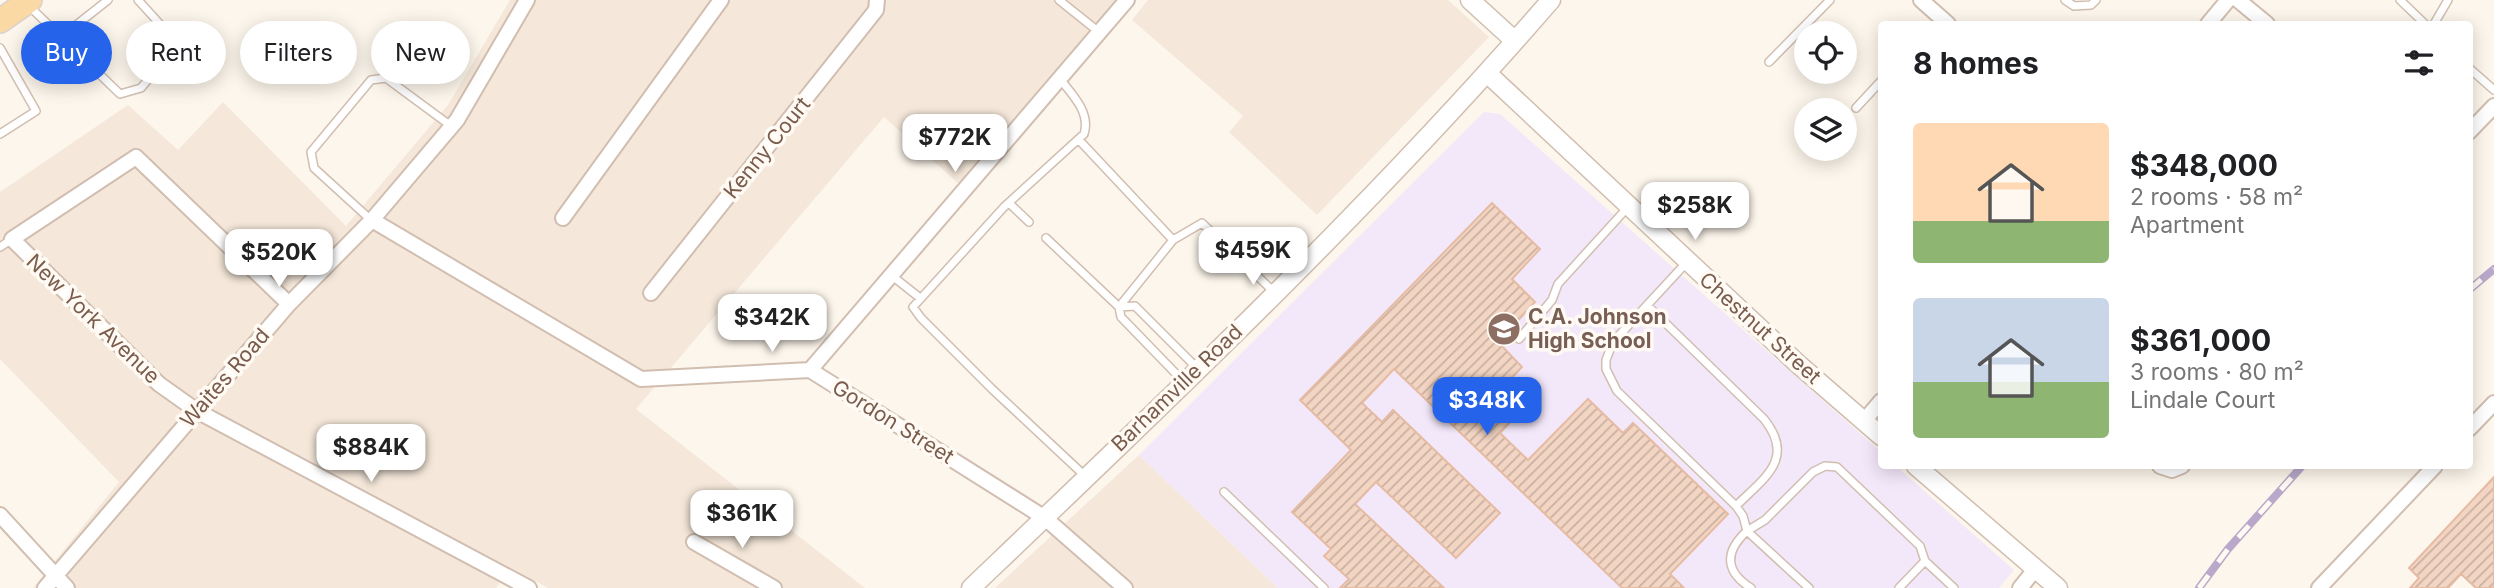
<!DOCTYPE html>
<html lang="en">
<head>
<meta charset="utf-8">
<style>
  :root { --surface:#fff; --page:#f6f6f6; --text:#202124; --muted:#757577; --accent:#2563eb }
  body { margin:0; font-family:Inter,sans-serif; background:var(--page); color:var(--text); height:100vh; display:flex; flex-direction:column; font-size:26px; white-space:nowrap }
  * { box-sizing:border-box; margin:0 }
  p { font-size:23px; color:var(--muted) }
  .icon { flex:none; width:38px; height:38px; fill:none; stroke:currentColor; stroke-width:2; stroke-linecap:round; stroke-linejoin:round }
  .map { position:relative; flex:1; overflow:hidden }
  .side { position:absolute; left:1878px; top:21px; width:595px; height:448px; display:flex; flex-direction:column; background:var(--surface); border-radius:7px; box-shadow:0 4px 18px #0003 }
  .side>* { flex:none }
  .hud { position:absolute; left:21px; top:21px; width:665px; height:63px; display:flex; gap:14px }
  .controls { position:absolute; left:1794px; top:21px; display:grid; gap:14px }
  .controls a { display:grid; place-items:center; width:63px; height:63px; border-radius:50%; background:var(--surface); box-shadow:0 4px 18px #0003; font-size:35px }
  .price { position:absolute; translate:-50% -60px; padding:0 16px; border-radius:14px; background:#fff; color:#222; font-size:23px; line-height:46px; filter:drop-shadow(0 2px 4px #0008) }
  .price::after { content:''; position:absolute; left:50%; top:42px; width:21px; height:16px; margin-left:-10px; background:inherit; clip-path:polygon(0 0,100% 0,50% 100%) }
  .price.current { background:var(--accent); color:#fff }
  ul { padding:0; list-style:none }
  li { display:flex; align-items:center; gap:21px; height:175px; padding:0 35px }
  li span { display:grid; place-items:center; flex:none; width:196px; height:140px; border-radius:7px; color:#555 }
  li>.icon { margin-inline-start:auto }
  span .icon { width:84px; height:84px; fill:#fffc; stroke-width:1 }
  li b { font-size:30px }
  h2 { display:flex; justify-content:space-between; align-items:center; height:84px; padding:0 35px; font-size:30px }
  .chip { padding:0 24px; border-radius:32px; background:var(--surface); box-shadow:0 4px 18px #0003; font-size:24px; line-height:63px }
  .chip.current { background:var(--accent); color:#fff }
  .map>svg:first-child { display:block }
  .residential { fill:#f5e8da }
  .education { fill:#f3e8fa }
  .building { fill:url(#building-hatch); stroke:#e6bba3; stroke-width:2 }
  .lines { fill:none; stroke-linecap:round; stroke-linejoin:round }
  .service-casing { stroke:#d1beb0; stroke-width:10 }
  .minor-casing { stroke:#d1beb0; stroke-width:18 }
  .tertiary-casing { stroke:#d1beb0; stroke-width:21 }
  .primary-casing { stroke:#dad1cd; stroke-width:26 }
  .service { stroke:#fff; stroke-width:7 }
  .minor { stroke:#fff; stroke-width:14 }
  .tertiary { stroke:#fff; stroke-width:18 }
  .primary { stroke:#fbd9a5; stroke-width:23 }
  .rail-casing { stroke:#b9a8c9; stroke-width:8 }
  .rail { stroke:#fffaf3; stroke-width:5; stroke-dasharray:16; stroke-linecap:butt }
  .labels { text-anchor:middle; stroke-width:7; stroke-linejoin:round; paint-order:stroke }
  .street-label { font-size:21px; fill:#7a5c4d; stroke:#fffaf3 }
  .education-label { font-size:21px; font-weight:bold; fill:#785e54; stroke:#fffaf3; text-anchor:start }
</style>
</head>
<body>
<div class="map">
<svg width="2494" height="588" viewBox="0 0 2494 588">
  <defs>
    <pattern id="building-hatch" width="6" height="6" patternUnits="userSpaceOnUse" patternTransform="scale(1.75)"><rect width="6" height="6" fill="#f3d5c3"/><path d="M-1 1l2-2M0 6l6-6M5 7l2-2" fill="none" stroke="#cab0a1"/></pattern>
  </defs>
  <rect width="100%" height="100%" fill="#fdf6ec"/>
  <path class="residential" d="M510 0H1116L959 184 884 117 636 409 865 588H548L510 567 496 588H33L119 482 0 359V192L128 105 178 150 223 102 346 226 448 105Z
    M1148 0H1448L1489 37 1317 215 1229 132 1243 116 1132 20Z
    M1139 455 1278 588H995Z"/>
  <path class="education" d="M1484 112 1500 114 1881 452V466H1896L2014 570 1999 588H1278L1139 455Z"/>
  <path class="building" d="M1492 203 1540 249 1512 279 1535 302 1498 342 1522 367 1493 397 1514 418 1500 433 1528 460 1588 399 1623 433 1633 423 1728 514 1670 574 1684 588H1622L1394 369 1362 403 1382 422 1393 410 1500 513 1456 558 1376 482 1355 504 1444 588H1340L1349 579 1324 556 1331 549 1292 512 1351 450 1300 400Z
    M2494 477V588H2476L2461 574 2448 588H2410L2419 578 2409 568Z"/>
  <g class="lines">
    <defs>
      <path id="service" d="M1059 0 1099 32
        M2065 0 2074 6 2091 5 2096 0
        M2400 0 2425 24
        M29 6 120 94 141 88 175 47 168 33 138 0
        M2434 24 2448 0
        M61 37 108 0
        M0 48 36 111 0 134
        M1769 62 1830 0
        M2469 68 2494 90
        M1060 79C1072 94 1091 113 1084 134L1004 207 913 307 921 318 992 389 1085 476
        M1856 108 1881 81
        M1079 140 1173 240 1202 223 1274 292
        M1009 203 1029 222
        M371 220 314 168 311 152 371 80 386 78 451 126
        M1046 238 1119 307 1173 240
        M0 247 12 239
        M1687 262 1613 342 1606 360V369L1617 391 1736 506 1743 516 1747 531 1765 520 1813 472 1825 466 1837 467 1920 546 1925 561 1954 588
        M891 275 920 298
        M1647 305 1764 419C1796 459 1764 478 1736 506
        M1519 339 1552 300 1558 284 1628 207
        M1184 382 1121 317 1119 307 1135 306 1197 368
        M1224 492 1324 588
        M1751 588C1724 571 1725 551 1747 531L1809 588
        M1899 588 1925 561"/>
      <path id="minor" d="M1921 0 1948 24
        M2238 0 2267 24
        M2208 24 2228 0
        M2469 132 2494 106
        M563 218 721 0
        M372 220 641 379 810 370 1045 518 1125 588
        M651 293 876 10 877 0
        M289 304 136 157 12 239 159 384 197 411 529 588
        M810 370 1127 0
        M1864 421 1881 401
        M2469 429 2494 403
        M2160 466 2172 470 2182 466
        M0 515 67 588
        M694 542 774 588
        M45 588 289 304 372 220 457 120 527 0
        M2020 588 2036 568
        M2319 588 2435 466"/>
      <path id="tertiary" d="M1470 0 1515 41
        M1487 73 1798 364 1881 436
        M1916 466 2058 588
        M971 588C1170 398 1371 208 1551 0"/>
      <path id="primary" d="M0 21 30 0"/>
    </defs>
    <use href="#service" class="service-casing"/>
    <use href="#minor" class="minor-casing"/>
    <use href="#tertiary" class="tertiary-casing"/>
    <use href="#primary" class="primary-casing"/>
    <use href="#service" class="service"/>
    <use href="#minor" class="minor"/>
    <use href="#tertiary" class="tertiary"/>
    <use href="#primary" class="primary"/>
    <defs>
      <path id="rail" d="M2469 290 2494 269
        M2199 588 2228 549 2302 466"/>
    </defs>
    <use href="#rail" class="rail-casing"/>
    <use href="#rail" class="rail"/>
  </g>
  <defs>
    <symbol id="school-disc" viewBox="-11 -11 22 22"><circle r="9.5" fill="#8d6e63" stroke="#fffaf3"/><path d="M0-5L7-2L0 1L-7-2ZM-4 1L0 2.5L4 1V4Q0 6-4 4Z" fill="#fff"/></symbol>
  </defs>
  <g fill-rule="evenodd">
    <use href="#school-disc" x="1485" y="310" width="38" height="38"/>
  </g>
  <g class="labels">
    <g class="street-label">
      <text transform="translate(767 148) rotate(-51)" y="7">Kenny Court</text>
      <text transform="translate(93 319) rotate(44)" y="7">New York Avenue</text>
      <text transform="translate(1760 328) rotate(42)" y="7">Chestnut Street</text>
      <text transform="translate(225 378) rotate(-49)" y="7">Waites Road</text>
      <text transform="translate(1177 388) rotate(-44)" y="7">Barhamville Road</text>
      <text transform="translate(893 422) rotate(32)" y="7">Gordon Street</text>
    </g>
    <g class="education-label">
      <text x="1528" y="324">C.A. Johnson<tspan x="1528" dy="24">High School</tspan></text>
    </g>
  </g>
</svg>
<div class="controls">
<a><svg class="icon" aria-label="locate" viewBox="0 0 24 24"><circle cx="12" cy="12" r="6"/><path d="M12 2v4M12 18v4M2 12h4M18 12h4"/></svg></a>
<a><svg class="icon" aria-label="layers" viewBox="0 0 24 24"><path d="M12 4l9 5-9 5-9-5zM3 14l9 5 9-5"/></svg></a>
</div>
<b class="price" style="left:955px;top:174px">$772K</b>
<b class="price" style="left:1695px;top:242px">$258K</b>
<b class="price" style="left:1253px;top:287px">$459K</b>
<b class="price" style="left:279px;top:289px">$520K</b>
<b class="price" style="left:772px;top:354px">$342K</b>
<b class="price current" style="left:1487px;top:437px">$348K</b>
<b class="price" style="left:371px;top:484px">$884K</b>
<b class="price" style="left:742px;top:550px">$361K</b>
<div class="hud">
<a class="chip current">Buy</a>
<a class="chip">Rent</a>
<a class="chip">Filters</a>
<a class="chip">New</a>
</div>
<section class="side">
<h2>8 homes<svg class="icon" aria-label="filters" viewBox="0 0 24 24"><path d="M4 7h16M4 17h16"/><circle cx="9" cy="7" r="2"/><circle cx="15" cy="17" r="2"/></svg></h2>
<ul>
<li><span style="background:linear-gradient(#ffd9b3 70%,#8fb573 0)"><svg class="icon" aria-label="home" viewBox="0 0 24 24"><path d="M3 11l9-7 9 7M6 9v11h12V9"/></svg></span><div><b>$348,000</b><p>2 rooms · 58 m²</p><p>Apartment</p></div></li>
<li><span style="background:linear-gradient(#c9d6e8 60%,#8fb573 0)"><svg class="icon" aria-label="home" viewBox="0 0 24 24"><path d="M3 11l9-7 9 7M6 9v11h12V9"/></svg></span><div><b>$361,000</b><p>3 rooms · 80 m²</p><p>Lindale Court</p></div></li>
</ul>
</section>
</div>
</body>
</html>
